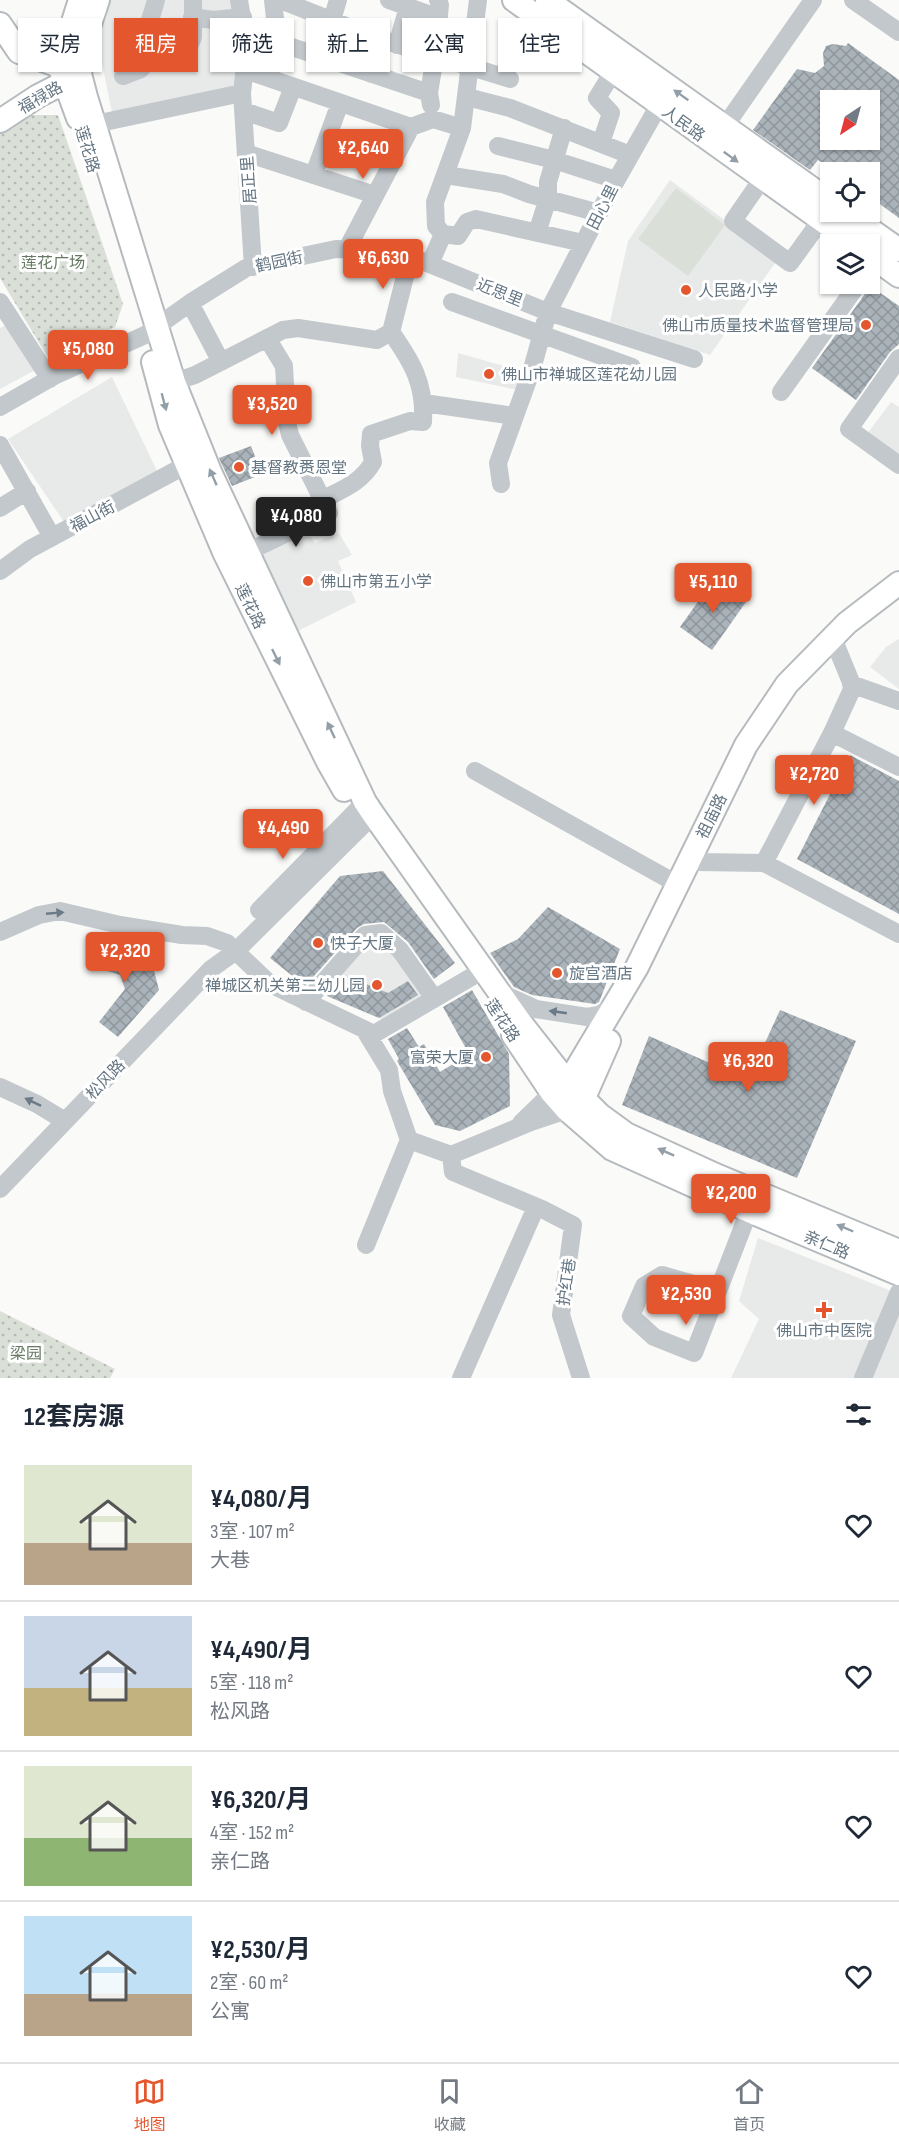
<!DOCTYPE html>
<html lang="zh">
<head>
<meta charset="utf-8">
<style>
  :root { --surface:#fff; --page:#f6f6f7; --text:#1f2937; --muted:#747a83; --line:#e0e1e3; --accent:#e4572e }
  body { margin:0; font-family:"Sofia Sans Condensed","Noto Sans SC",sans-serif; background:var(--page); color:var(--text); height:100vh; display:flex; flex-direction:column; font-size:22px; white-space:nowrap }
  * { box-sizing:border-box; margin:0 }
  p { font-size:20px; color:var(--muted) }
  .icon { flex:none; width:33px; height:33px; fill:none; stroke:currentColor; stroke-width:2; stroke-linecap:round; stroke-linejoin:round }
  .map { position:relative; height:1378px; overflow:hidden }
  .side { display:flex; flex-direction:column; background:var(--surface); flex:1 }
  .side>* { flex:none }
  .guide { position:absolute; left:18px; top:18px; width:864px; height:54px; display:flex; gap:12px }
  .needle { width:39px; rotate:216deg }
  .controls { position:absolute; left:820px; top:90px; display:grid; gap:12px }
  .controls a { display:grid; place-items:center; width:60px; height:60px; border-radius:0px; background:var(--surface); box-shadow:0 2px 4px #0004; font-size:30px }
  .price { position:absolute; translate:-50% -51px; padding:0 14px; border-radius:6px; background:var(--accent); color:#fff; font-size:20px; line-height:39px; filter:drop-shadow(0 2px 3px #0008) }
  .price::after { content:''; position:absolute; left:50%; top:36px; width:18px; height:14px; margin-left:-9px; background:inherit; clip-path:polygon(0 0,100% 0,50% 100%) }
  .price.active { background:#222; color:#fff }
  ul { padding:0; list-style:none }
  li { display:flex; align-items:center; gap:18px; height:150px; padding:0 24px }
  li+li { border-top:2px solid var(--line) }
  li span { display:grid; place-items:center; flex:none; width:168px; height:120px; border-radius:0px; color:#555 }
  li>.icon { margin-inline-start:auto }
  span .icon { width:72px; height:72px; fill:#fffc; stroke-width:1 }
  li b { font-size:26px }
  h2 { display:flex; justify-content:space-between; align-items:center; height:72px; padding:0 24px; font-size:26px }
  .pill { padding:0 21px; border-radius:0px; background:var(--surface); box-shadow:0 2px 4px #0004; font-size:21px; line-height:54px }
  .pill.active { background:var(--accent); color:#fff }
  .tabs { display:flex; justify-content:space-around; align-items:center; height:84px; border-top:2px solid var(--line); background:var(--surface); font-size:16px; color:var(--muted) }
  .tabs a { display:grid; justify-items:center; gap:3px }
  .tabs .active { color:var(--accent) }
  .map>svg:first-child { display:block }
  .built { fill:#e8e9e9 }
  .park { fill:url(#park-dots) }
  .pitch { fill:#dadfd7 }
  .building { fill:url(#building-cross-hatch); fill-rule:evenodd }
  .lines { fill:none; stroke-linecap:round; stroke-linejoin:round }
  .major-casing { stroke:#b5babe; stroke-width:26 }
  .minor { stroke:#c3c8cc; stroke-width:18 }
  .major { stroke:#fff; stroke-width:22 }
  .oneway { fill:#939fa8 }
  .oneway2 { fill:#6a7a87 }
  .poi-dot { fill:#e4572e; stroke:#fff; stroke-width:2 }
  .labels { text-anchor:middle; stroke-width:6; stroke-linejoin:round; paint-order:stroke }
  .street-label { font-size:16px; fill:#657683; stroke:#fff }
  .park-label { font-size:16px; fill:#687a64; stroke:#fff }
  .poi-label { font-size:16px; fill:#657683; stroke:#fff; text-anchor:start }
</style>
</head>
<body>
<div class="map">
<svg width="899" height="1378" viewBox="0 0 899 1378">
  <defs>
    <pattern id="park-dots" width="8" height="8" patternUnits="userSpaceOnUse" patternTransform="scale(1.5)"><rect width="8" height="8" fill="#dadfd7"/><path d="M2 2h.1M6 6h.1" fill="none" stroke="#b4b9b4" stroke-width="1.8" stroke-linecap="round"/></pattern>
    <pattern id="building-cross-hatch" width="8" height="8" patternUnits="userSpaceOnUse" patternTransform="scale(1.5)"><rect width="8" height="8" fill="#aab3b9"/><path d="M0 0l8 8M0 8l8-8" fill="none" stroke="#8e969c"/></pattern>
  </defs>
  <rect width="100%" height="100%" fill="#fafaf8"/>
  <path class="built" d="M111 0H232L241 44 238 87 112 113 102 62 100 34Z
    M670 180 778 259 710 355 610 322 628 241Z
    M9 323 39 368 0 389V328Z
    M458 353 522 371 518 390 456 377Z
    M112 377 158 473 64 522 8 439Z
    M891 402 899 407V457L867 434Z
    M304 527 315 543 339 533 352 555 338 561 356 602 294 633 256 553Z
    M899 639V689L870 667 886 647Z
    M362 944 394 951 429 995 386 1021 327 996 338 971Z
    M758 1238 899 1294V1378H731L759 1319 739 1301Z"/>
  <path class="park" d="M26 115H58L123 304 115 327 50 361 0 278V132Z
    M0 1311 115 1369 110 1378H0Z"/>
  <path class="pitch" d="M676 188 725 225 688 276 638 239Z"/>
  <path class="building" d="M848 43 899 80V218L870 197V172H836L818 160 810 170 753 130 797 69 815 73 824 66 823 53 826 46 833 44 846 46ZM831 100H870V140H831Z
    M869 285 899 306V344L890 352 856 400 812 368 867 291Z
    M251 446 262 474 232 486 219 458Z
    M714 579 746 602 712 650 680 627Z
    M850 755 899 781V914L797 859Z
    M383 871 455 963 434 979 408 942 384 922 364 924 357 928 305 986 270 958 340 876Z
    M548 907 620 949 599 1002 595 1004 532 995 514 987 490 953 518 939Z
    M93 940 151 959 159 990 118 1037 99 1022 125 989 120 975 86 964Z
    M345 975 388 993 408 981 418 995 379 1018 327 996Z
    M472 990 509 1054 510 1106 460 1131 435 1125 397 1061 399 1059 388 1039 407 1028 419 1047 424 1044 440 1072 469 1054 443 1007Z
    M780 1010 856 1041 797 1178 622 1105 649 1036 748 1080Z"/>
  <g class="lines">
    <defs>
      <path id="major" d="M98 0 86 36 80 74 86 97 174 382 211 474 365 802 373 814 521 1023 568 1083 600 1115 626 1134 718 1176 899 1251
        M514 0 855 244
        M547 0 831 202
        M0 24 19 52 71 70
        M59 66 78 118
        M59 66 80 0
        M0 121 38 96 77 76
        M845 212 899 250
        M870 255 899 276
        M153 362 170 425 224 552 328 762 344 790
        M513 1035 552 1093 567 1110 612 1149 749 1211 899 1274
        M557 1090 568 1083 637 967 746 745 787 684 847 623 899 583
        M583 1100 609 1041"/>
    </defs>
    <use href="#major" class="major-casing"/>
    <path class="minor" d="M239 0 247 48 242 93 253 267
      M273 0 277 37 283 44 429 93
      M280 0 379 39 510 79
      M389 0 439 18
      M853 0 899 32
      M192 17 213 20 243 17
      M332 20 338 0
      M397 45 408 7
      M147 63C139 42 151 21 156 0
      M245 70 411 127
      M371 74 382 40
      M123 76 141 69 149 59 160 52 182 47 190 44 193 37V0
      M467 97 510 108 630 155
      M431 105 429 93 435 56 440 5 438 0
      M244 111 279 123 293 87
      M95 124 242 93
      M725 126 813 0
      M601 143 611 113 597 98 613 72
      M498 146 554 160 616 180
      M246 153 375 195
      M314 174 340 103
      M446 175 503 184 529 194 599 213
      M762 179 733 221 790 263 821 220
      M537 233 548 198V182L564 128
      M443 234 458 236 467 222 476 219 583 243
      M347 249 411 127 433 119 462 128 478 0
      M430 264 443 234 436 226 435 202 462 128
      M0 302 50 379
      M452 302 632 367
      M190 303 221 362
      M391 332 410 257
      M899 358 849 429 899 465
      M174 382 195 375 283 330 298 328 377 340 391 332
      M781 392 858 284
      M424 403 515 416
      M0 407 56 375 145 335 190 303 246 268 336 249 397 251 548 312 694 359
      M0 445 52 537
      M501 484 498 463 532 369 548 312 613 186 659 105
      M324 499C343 489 362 482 373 462L370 446 371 434 410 421 423 422C425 383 412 362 391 332
      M0 508 27 491
      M247 552 329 513 290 435 287 422 284 366 267 338
      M0 571 30 549 186 465
      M837 648 853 687 832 733 899 767
      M851 684 899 701
      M475 771 677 884
      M697 862 764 863 899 934
      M764 863 832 733
      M259 910 365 802
      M0 932 39 915 60 911 120 925 182 935 207 936 227 943 270 984 374 1034 473 976
      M499 992 536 1009 587 1017 599 1015 614 1006
      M306 1002 365 935 381 933 400 950 434 998
      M364 1029 389 1070 392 1091 409 1140 451 1155
      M0 1087 37 1104 65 1121
      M567 1110 531 1122 451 1155 453 1172 542 1209 573 1225 561 1315 581 1378
      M521 1123 552 1093
      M0 1189 211 969 236 951 364 824
      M366 1245 409 1140
      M718 1291 662 1275 644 1286 631 1316 654 1337 694 1353 749 1211
      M461 1378 536 1207
      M863 1378 899 1292"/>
    <use href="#major" class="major"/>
  </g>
  <defs><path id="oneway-solid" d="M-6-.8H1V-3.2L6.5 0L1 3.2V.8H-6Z" transform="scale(1.5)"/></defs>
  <g class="oneway">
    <use href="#oneway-solid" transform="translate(681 95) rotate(-145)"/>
    <use href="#oneway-solid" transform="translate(731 157) rotate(36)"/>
    <use href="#oneway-solid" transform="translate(164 402) rotate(75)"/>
    <use href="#oneway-solid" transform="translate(213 477) rotate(-114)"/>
    <use href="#oneway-solid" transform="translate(276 657) rotate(64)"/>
    <use href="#oneway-solid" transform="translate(331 730) rotate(-115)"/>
    <use href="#oneway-solid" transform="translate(666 1152) rotate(-156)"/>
    <use href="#oneway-solid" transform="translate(845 1228) rotate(-157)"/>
  </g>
  <g class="oneway2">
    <use href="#oneway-solid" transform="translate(55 913) rotate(-5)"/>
    <use href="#oneway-solid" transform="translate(558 1012) rotate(-172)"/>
    <use href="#oneway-solid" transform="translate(33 1102) rotate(-154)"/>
  </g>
  <g class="poi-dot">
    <circle cx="686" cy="290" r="6"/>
    <circle cx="866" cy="325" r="6"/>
    <circle cx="489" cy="374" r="6"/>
    <circle cx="239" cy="467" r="6"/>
    <circle cx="308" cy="581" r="6"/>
    <circle cx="318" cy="943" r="6"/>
    <circle cx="557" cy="973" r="6"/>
    <circle cx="377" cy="985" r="6"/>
    <circle cx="486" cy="1057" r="6"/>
    <path d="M821 1301h6v6h6v6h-6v6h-6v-6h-6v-6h6z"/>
  </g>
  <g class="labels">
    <g class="street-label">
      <text transform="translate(40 97) rotate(-30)" y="6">福禄路</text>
      <text transform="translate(684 123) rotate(36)" y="6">人民路</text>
      <text transform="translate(88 149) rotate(73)" y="6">莲花路</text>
      <text transform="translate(248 180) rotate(-94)" y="6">居正里</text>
      <text transform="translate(602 207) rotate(-63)" y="6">田心里</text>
      <text transform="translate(279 261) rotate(-12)" y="6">鹤园街</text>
      <text transform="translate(500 292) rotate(22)" y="6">近思里</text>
      <text transform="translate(92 516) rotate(-28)" y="6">福山街</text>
      <text transform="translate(251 606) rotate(64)" y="6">莲花路</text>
      <text transform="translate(711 816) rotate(-64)" y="6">祖庙路</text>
      <text transform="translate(503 1020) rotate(56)" y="6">莲花路</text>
      <text transform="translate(105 1079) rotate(-46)" y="6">松风路</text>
      <text transform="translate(827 1244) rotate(23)" y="6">亲仁路</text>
      <text transform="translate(566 1282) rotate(-82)" y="6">护红巷</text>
    </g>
    <g class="park-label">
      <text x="53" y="268">莲花广场</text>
      <text x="26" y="1359">梁园</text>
    </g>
    <g class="poi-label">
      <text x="698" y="296">人民路小学</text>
      <text x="854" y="331" text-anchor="end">佛山市质量技术监督管理局</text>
      <text x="501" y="380">佛山市禅城区莲花幼儿园</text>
      <text x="251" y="473">基督教赉恩堂</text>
      <text x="320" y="587">佛山市第五小学</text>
      <text x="330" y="949">快子大厦</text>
      <text x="569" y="979">旋宫酒店</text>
      <text x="365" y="991" text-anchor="end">禅城区机关第二幼儿园</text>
      <text x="474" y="1063" text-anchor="end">富荣大厦</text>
      <text x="824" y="1336" text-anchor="middle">佛山市中医院</text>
    </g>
  </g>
</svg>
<div class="controls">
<a><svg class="needle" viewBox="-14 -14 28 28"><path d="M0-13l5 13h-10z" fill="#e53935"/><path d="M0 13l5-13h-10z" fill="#747a83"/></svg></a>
<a><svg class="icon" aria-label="locate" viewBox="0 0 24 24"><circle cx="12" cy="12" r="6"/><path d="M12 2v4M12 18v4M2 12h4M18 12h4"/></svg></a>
<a><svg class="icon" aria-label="layers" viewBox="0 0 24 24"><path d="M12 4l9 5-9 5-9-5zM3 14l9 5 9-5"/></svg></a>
</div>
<b class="price" style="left:363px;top:180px">¥2,640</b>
<b class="price" style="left:383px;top:290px">¥6,630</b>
<b class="price" style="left:88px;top:381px">¥5,080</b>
<b class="price" style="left:272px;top:436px">¥3,520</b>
<b class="price active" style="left:296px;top:548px">¥4,080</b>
<b class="price" style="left:713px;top:614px">¥5,110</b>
<b class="price" style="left:814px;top:806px">¥2,720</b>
<b class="price" style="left:283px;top:860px">¥4,490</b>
<b class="price" style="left:125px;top:983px">¥2,320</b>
<b class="price" style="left:748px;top:1093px">¥6,320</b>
<b class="price" style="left:731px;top:1225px">¥2,200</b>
<b class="price" style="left:686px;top:1326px">¥2,530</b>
<div class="guide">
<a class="pill">买房</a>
<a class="pill active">租房</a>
<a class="pill">筛选</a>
<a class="pill">新上</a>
<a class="pill">公寓</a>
<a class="pill">住宅</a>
</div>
</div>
<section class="side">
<h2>12套房源<svg class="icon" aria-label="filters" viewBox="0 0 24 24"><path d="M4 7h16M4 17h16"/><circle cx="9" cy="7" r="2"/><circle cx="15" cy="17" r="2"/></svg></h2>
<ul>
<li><span style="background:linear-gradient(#dfe7d0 65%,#b9a48a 0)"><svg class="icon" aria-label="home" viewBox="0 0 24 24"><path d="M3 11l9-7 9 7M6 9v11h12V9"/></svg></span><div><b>¥4,080/月</b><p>3室 · 107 m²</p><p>大巷</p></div><svg class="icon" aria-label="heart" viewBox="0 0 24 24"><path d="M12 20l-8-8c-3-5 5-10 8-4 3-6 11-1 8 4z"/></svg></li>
<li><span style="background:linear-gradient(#c9d6e8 60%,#c2b280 0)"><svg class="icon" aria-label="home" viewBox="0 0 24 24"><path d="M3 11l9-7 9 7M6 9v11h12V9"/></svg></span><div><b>¥4,490/月</b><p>5室 · 118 m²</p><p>松风路</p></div><svg class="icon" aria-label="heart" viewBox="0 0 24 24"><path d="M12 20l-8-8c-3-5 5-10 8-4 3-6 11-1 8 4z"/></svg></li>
<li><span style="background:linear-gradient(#dfe7d0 60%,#8fb573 0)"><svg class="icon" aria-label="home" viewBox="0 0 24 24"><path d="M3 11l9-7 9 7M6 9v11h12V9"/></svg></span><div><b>¥6,320/月</b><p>4室 · 152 m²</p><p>亲仁路</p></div><svg class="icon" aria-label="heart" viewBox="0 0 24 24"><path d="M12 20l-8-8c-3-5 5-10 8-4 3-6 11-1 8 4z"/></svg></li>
<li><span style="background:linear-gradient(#bfe0f5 65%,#b9a48a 0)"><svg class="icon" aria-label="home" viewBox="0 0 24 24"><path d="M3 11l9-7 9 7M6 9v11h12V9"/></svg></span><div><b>¥2,530/月</b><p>2室 · 60 m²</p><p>公寓</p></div><svg class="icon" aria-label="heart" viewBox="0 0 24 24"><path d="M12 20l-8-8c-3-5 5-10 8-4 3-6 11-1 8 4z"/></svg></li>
</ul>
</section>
<nav class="tabs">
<a class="active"><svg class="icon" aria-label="map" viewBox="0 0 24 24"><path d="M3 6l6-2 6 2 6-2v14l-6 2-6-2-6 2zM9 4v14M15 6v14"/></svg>地图</a>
<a><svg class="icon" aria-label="saved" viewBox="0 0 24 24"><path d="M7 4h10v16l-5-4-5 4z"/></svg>收藏</a>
<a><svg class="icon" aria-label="home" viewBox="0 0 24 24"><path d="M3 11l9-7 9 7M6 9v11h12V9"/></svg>首页</a>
</nav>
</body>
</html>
